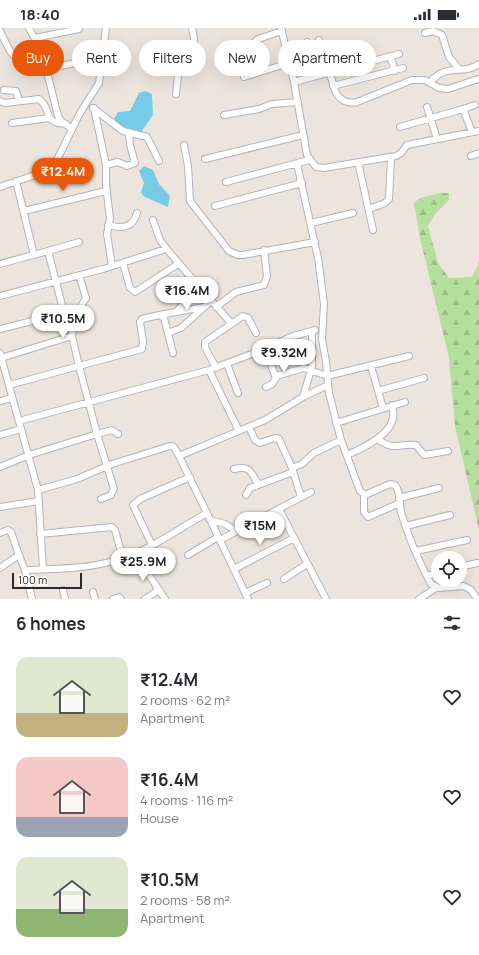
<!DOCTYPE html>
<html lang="en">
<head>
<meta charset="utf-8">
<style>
  :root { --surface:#fff; --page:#f2f2f3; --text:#2b2b33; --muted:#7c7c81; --accent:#ea580c }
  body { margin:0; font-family:Manrope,sans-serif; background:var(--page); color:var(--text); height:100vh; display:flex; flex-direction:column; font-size:15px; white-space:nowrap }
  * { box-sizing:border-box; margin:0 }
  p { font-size:13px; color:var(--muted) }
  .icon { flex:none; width:22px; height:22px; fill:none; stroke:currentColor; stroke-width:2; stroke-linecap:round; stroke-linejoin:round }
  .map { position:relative; height:571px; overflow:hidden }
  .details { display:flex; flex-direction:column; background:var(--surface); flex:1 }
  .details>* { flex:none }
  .hud { position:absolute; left:12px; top:12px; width:455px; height:36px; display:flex; gap:8px }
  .fabs { position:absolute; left:431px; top:523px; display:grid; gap:8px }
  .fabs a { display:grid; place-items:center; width:36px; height:36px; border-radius:50%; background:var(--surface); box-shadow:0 4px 16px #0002; font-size:20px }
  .scale { position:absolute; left:12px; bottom:10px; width:70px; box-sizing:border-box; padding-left:4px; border:2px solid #2a2a2a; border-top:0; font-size:11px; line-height:14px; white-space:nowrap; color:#2a2a2a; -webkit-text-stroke:3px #fff; paint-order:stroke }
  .price { position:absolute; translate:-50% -34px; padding:0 9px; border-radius:14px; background:#fff; color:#222; font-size:13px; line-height:26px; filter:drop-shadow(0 1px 2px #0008) }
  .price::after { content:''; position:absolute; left:50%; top:24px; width:12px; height:9px; margin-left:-6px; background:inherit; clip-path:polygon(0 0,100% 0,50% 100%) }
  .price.on { background:var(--accent); color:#fff }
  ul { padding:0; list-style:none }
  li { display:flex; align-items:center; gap:12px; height:100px; padding:0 16px }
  li span { display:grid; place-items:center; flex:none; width:112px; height:80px; border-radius:12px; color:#555 }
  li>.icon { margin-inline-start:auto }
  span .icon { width:48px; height:48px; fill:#fffc; stroke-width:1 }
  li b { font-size:17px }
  h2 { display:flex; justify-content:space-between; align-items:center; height:48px; padding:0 16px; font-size:17px }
  .tag { padding:0 14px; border-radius:18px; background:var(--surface); box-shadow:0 4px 16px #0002; font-size:14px; line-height:36px }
  .tag.on { background:var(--accent); color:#fff }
  .status { display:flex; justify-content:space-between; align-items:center; height:28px; padding:0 20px; background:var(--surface); direction:ltr }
  .status svg { height:11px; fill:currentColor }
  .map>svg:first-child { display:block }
  .forest { fill:url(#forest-firs) }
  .water { fill:#76cbe7 }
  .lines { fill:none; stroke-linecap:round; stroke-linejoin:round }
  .minor-casing { stroke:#b1b4bd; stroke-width:8 }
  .minor { stroke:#fff; stroke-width:6 }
</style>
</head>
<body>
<div class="status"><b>18:40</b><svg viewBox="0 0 49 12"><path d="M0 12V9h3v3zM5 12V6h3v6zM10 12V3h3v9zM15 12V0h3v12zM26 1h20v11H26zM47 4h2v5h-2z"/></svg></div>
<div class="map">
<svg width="479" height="571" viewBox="0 0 479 571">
  <defs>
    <pattern id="forest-firs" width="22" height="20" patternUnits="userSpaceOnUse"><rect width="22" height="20" fill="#b4df9d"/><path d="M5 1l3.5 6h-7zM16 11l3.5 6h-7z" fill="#9bc087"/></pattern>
  </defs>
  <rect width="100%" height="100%" fill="#ece5dd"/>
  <path class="forest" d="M439 165H449V172L435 186 428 198 438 235 449 250 472 249 478 238 479 232V502L455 398 449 330 420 210 414 175 420 170Z"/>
  <path class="water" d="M145 63 152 66 153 87 141 104 117 97 114 91 118 84 130 83 139 65Z
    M144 138 153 142 159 156 170 168 168 179 145 169 141 165 144 155 139 143Z"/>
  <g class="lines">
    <defs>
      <path id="minor" d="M29 0 42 24 58 88 61 93 72 101
        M281 0 294 54 307 127 316 139 324 140 396 128 401 125 407 117 479 103
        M0 3 10 23 16 30 42 24
        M425 5 433 3 442 7 449 29 459 41
        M35 10 79 1
        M319 12 336 65C341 73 348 76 357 74L412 52H425L439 60 448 61 478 51
        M307 14 317 48
        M248 20 258 11 282 3
        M390 28 395 43
        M46 41 80 34
        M244 49 289 35
        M294 54 399 26
        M430 54C448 34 462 48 479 36
        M333 58 403 40
        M4 62 16 63 19 73
        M176 66 178 47 193 25 194 10 192 0
        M0 73 5 75 39 71C53 81 41 95 66 96
        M427 79 437 111
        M93 80 123 103 147 109 159 133
        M94 80 106 137V156L110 191 107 206 112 238
        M463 81 475 77
        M224 87 259 81 272 76 298 74
        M12 95 49 90
        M400 99 463 81 472 104
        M184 117 188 138 190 173 229 223 238 227H243L315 214
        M471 128 479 125
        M205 131 303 107
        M358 134 373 202
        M297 136 318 230 324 276 322 311 326 334 329 365 341 412 360 463 365 467 390 456 395 457C401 464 399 475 401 484 408 508 419 534 431 556L439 560 464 558 471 562 477 571
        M106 137 118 134 127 138 135 135 130 117 129 106
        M16 153 34 227
        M226 154 309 132
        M0 159 44 144 55 136 80 85 99 55 106 0
        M215 178 302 155
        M369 181 385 175 389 171 391 129
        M24 183 106 163
        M153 192 160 212 169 224 231 295
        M311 195 353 185
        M108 197C122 201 133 200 137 185
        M48 223 79 214
        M123 235 130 260 135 264 178 236
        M0 236 48 223 64 285 0 301
        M0 268 103 241 166 221
        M216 279 236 264 264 257 267 248 264 222
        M76 282 72 308 79 338 142 321 143 313 140 294 142 291 159 287 164 290 173 325
        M177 283 199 259
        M159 287 204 279
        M72 303 64 285 80 280 86 270 79 247
        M168 305 181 300 211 273
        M265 321 276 350 272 356 266 359
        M0 325 38 462 43 541
        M1 330 72 308
        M227 336 238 365
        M371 338 383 380
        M216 340 205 319V314L243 288 248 290 256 305
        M209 342 239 403
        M276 348 304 340 327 348 409 328
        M378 363 424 350
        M303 369 328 357
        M0 373 12 370
        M19 393 209 342 265 321 293 308 315 302
        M336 395 405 374
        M249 399 255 412 260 415 275 410 279 411 292 440 301 469
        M0 407 21 401
        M377 411C396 424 398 415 416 417L424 427 448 423
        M347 427C361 421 390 408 393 390 394 386 393 382 392 377
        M179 428 207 485
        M0 439 29 427 97 406 79 338 9 357
        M292 440 302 436 314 425 341 412
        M234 441C250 437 251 444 258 456
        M38 462 77 451 112 436 170 418 174 419 179 428 265 392 303 369 312 338V303
        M364 466V484L368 489 400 475
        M246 467 250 460 293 444
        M399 470 439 460
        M101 471 111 467 114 461 97 406 112 402 118 406
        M0 479 39 473
        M279 481 326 571
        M210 492 225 496 236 503
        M406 498 450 487
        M0 505 8 502 11 504 19 527
        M40 506 112 499 115 502 123 531
        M220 512 311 464
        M152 517 133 477 140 471 190 449
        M416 523 467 512
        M135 526 165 571
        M188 527 218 509
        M460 539 477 535
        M0 540 19 527 25 542
        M234 541 294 510
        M427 548 438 545
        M284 551 307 536
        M63 562 65 571
        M93 564 95 571
        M245 565 267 555
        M32 571 25 542C55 541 88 541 117 532 149 523 178 501 207 485L248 571
        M113 571 119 569 121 571
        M145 571 159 562
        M419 571 436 560"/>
    </defs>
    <use href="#minor" class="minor-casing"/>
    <use href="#minor" class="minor"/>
  </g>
</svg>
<div class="fabs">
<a><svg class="icon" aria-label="locate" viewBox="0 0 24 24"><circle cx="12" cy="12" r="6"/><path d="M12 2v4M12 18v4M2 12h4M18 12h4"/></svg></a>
</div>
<div class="scale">100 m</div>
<b class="price on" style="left:63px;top:164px">₹12.4M</b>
<b class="price" style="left:187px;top:283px">₹16.4M</b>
<b class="price" style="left:63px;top:311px">₹10.5M</b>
<b class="price" style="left:284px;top:345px">₹9.32M</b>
<b class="price" style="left:260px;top:518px">₹15M</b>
<b class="price" style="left:143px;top:554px">₹25.9M</b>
<div class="hud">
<a class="tag on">Buy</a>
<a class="tag">Rent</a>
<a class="tag">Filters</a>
<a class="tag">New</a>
<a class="tag">Apartment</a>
</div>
</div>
<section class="details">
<h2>6 homes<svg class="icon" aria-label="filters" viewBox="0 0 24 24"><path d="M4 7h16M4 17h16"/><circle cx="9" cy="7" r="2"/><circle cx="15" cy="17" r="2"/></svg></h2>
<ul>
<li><span style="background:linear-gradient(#dfe7d0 70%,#c2b280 0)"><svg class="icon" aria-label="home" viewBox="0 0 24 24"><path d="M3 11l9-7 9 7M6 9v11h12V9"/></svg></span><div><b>₹12.4M</b><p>2 rooms · 62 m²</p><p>Apartment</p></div><svg class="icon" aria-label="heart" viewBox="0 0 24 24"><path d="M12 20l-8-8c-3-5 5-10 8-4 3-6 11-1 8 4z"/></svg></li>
<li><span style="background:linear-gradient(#f6c9c9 75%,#9aa5b1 0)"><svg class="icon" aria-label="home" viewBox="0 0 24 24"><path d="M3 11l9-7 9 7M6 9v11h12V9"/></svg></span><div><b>₹16.4M</b><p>4 rooms · 116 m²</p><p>House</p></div><svg class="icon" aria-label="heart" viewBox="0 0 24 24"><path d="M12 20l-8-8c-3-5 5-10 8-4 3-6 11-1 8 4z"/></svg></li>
<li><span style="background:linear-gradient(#dfe7d0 65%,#8fb573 0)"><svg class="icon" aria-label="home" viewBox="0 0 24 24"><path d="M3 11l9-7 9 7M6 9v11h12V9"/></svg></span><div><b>₹10.5M</b><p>2 rooms · 58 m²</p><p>Apartment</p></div><svg class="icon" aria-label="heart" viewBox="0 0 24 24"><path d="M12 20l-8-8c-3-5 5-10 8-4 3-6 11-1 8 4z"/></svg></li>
</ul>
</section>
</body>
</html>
